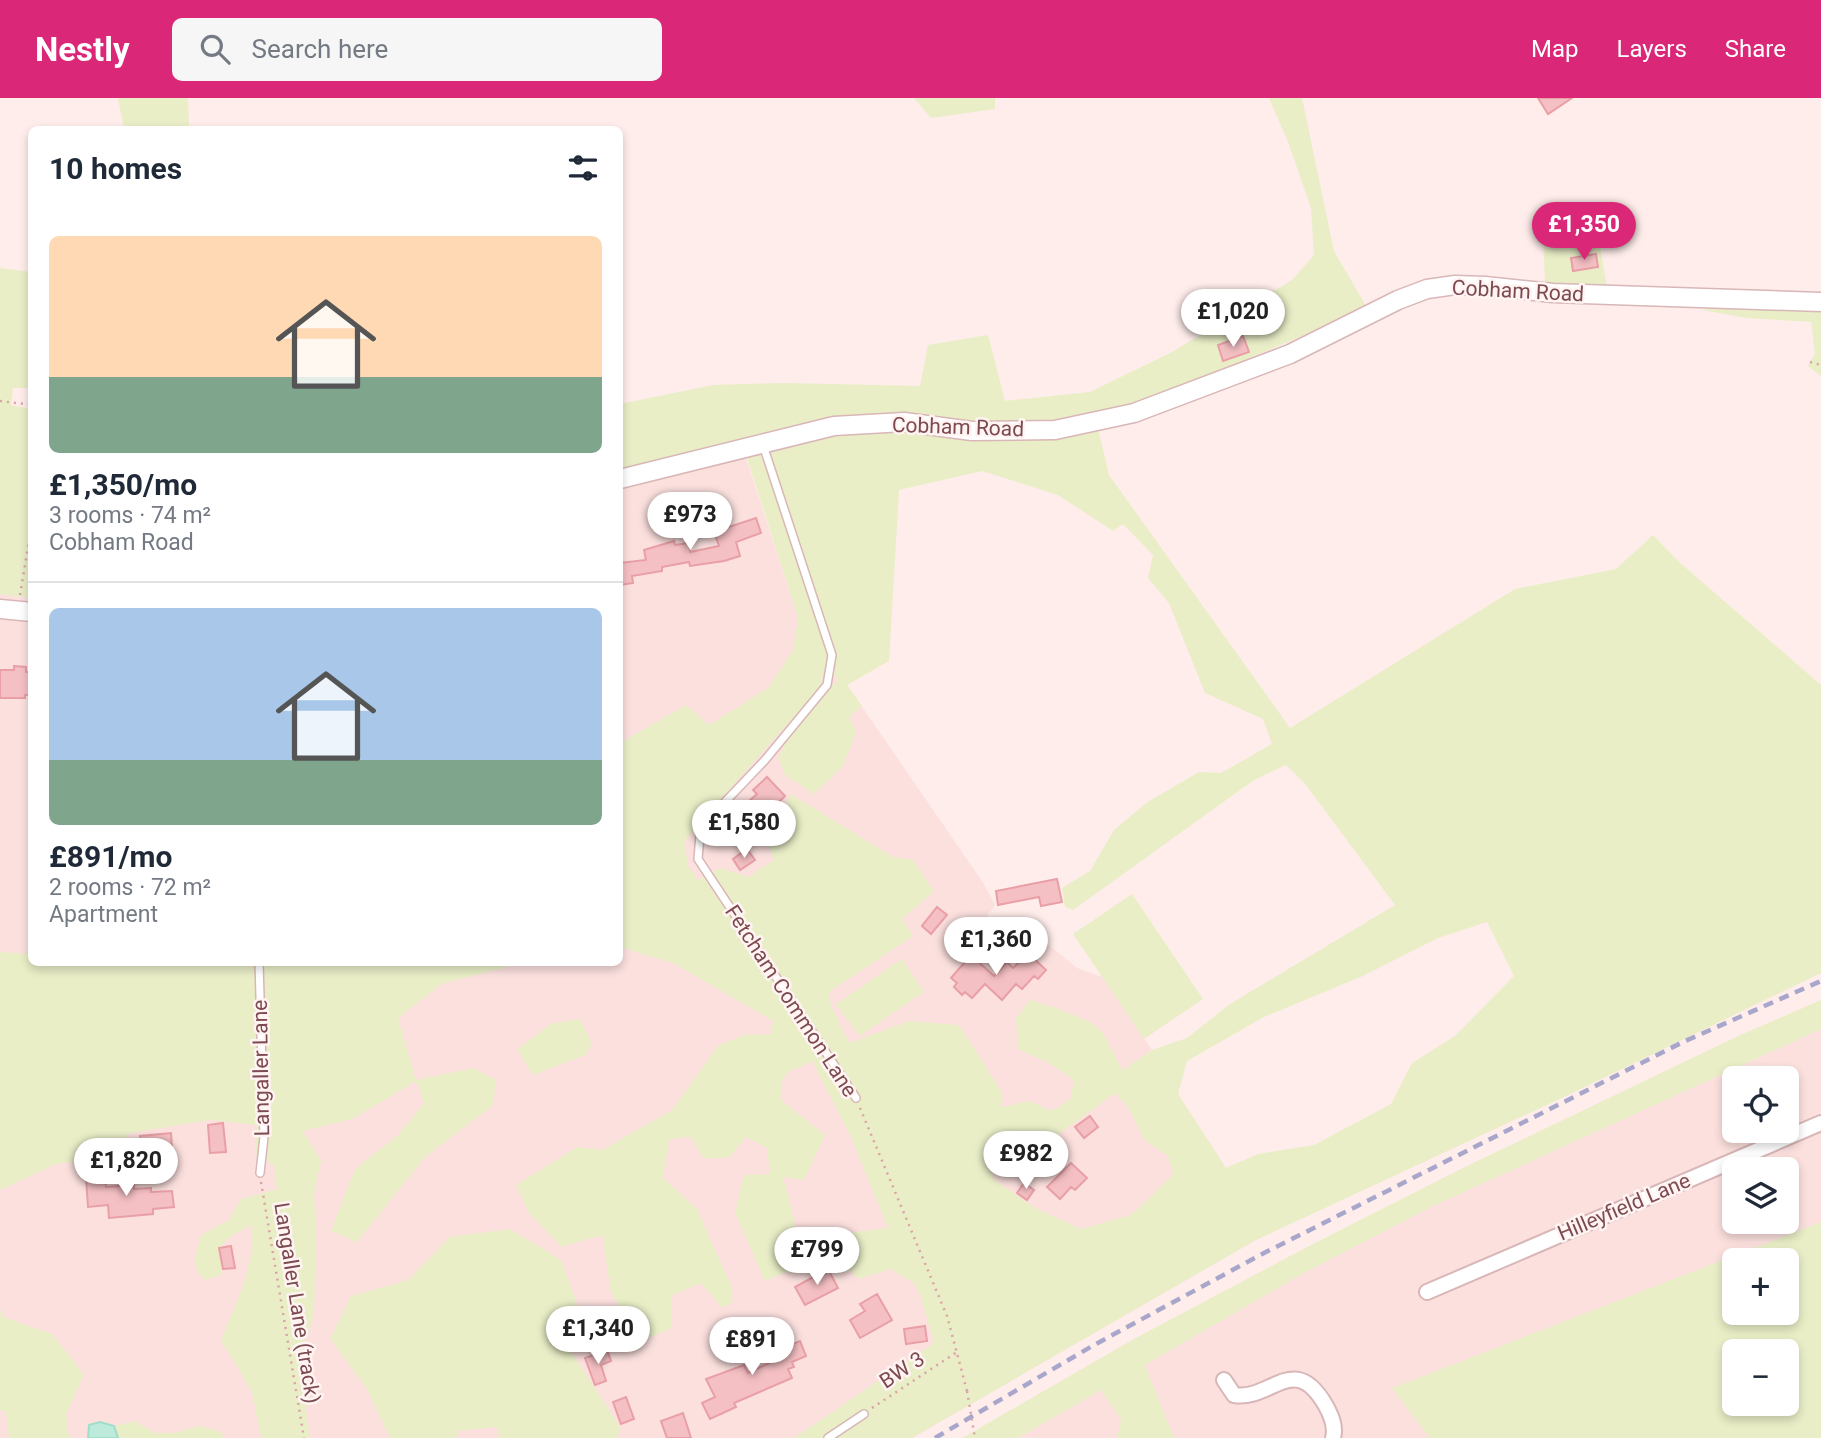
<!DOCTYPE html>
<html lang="en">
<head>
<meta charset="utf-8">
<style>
  :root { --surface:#fff; --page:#f6f6f7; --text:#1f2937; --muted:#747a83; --line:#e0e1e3; --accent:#db2777 }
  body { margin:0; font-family:Roboto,sans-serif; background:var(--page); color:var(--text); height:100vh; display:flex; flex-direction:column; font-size:26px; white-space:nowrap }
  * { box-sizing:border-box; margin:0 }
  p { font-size:23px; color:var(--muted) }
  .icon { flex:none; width:38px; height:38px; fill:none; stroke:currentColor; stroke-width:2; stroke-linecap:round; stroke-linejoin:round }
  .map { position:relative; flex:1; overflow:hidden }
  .details { position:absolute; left:28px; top:28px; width:595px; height:840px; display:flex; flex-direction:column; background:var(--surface); border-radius:10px; box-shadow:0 4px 10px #0003 }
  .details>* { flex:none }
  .controls { position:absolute; left:1722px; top:968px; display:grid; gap:14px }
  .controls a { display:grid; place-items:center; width:77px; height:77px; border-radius:10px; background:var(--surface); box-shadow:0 4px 10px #0003; font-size:35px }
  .price { position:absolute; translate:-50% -60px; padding:0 16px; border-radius:24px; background:#fff; color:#222; font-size:23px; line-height:46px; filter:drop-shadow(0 2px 4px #0008) }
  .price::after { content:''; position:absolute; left:50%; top:42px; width:21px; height:16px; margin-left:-10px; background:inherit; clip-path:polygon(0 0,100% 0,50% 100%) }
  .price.active { background:var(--accent); color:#fff }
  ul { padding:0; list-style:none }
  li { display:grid; align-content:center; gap:14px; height:371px; padding:0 21px }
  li+li { border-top:2px solid var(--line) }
  li span { display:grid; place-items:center; height:217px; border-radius:10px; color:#555 }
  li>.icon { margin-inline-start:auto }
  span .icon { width:126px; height:126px; fill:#fffc; stroke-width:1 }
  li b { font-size:30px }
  h2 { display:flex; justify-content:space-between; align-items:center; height:84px; padding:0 21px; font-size:30px }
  header { display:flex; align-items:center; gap:42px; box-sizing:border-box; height:98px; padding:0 35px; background:var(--accent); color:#fff }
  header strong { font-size:33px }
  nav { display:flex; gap:38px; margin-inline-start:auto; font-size:24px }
  .search { width:490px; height:63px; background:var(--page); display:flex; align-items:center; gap:18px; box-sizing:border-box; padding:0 24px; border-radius:10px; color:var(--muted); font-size:26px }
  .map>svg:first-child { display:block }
  .residential { fill:#fbe0de; fill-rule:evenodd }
  .green { fill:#e9eec7; fill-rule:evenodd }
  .water { fill:#bceadb; stroke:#a2ddc9; stroke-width:2 }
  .building { fill:#f5c0c4; stroke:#e99fa6; stroke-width:2 }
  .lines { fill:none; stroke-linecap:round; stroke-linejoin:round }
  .service-casing { stroke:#d9b6b7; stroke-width:10 }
  .minor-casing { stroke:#d9b6b7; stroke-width:18 }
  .tertiary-casing { stroke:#d9b6b7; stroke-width:21 }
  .path { stroke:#dca2a7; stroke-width:2.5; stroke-dasharray:2 5; stroke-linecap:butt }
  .service { stroke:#fff; stroke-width:7 }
  .minor { stroke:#fff; stroke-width:14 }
  .tertiary { stroke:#fff; stroke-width:18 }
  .rail { stroke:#a8a6ca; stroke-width:4.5; stroke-dasharray:10 7; stroke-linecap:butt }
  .path-bridge { stroke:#dca2a7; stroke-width:2.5; stroke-dasharray:2 5; stroke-linecap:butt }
  .labels { text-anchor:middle; stroke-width:5; stroke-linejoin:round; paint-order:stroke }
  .street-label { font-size:21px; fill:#7c4a50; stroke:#fff4f2 }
</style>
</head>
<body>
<header>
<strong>Nestly</strong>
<div class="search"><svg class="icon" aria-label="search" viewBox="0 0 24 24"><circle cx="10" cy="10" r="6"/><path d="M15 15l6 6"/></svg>Search here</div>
<nav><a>Map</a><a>Layers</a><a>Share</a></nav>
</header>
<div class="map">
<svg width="1821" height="1340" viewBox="0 0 1821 1340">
  <rect width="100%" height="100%" fill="#feedea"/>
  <path class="residential" d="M741 344 798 520 794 551 820 553 847 587 984 786 995 807 987 817 1018 842 1044 843 1077 870 1102 879 1152 952 1166 978 1226 1070 1254 1143 912 1340H0V496L31 500 32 864H620V375Z
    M1821 931V1340H1018L1300 1177 1431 1109ZM1734 980H1787V1032H1734ZM1734 1071H1787V1124H1734ZM1734 1162H1787V1214H1734ZM1734 1253H1787V1306H1734Z"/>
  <path class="green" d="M118 0H188L189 31H124Z
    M914 0H995V11L931 20Z
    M1269 0H1302L1334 153 1366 208 1316 232 1134 309 1095 318 1109 377 1290 630 1515 491 1616 471 1653 437 1678 463 1821 587V875L1566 998 1254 1143 912 1340H794L934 1245 921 1199 914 1185 890 1171 859 1181 844 1168 839 1150 854 1134 888 1130 851 1039 812 963 788 974 781 985 782 1003 825 1037 804 1082 783 1079 792 1113 798 1147 794 1171 765 1183 735 1115 744 1077 770 1076 767 1050 746 1039 729 1060H703L691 1039 669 1041 663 1080 697 1111 731 1188 732 1204 722 1210 701 1185 671 1198 672 1230 640 1243 611 1194 602 1137 562 1149 529 1115 516 1087 577 1049 602 1052 672 1012 718 948 744 937 771 936 773 923 675 866 620 849V645L686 607 709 627 768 590 793 552 798 520 742 344 620 375V306L713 287 784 285 920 288 928 247 988 237 1005 303 1090 294 1172 254 1292 182 1314 157 1311 110 1288 44ZM982 373 1058 397 1113 433 1123 426 1153 457 1148 480 1169 505 1205 595 1263 621 1272 646 1221 675 1199 674 1149 703 1114 732 1090 773 1062 790 1065 809 1073 812 1254 682 1286 667 1306 687 1395 807 1230 906 1187 940 1152 952 1123 972C1114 959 1110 945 1101 933 1093 921 1046 907 1030 902L1016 920 1018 951 1047 964 1074 982 1071 1000 1052 1013 1029 1003 1002 1009 1001 993 959 927 909 923 849 945 831 908 829 894 913 838 902 821 934 793 913 762 893 759 791 696 768 746 774 762 748 779 720 770 698 782 688 768 684 743 821 588 824 570 838 581 788 641 778 659 785 677 814 696 842 669 856 635 849 619 862 608 847 587 889 563 899 392ZM1487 824 1514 878 1455 938 1412 965 1391 1006 1314 1047 1258 1056 1226 1070 1178 996 1187 963 1264 919 1363 878 1438 840ZM1115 995 1128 1009 1145 1043 1168 1058 1173 1077 1131 1117 1081 1131 1035 1110 993 1081 991 1062 1002 1050 1026 1060Z
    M1597 129 1607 190 1545 186 1543 137Z
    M0 170 31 174V290H13L11 307 31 311 28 370 29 419 32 420 31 500 0 496Z
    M1721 209 1821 212V278L1808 268 1815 256 1811 224 1747 220 1702 212Z
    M1132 796 1203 901 1144 941 1073 836Z
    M0 854 31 856 32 864 521 865 442 886 398 920 416 982 473 970 496 982 493 1007 424 1060 357 1144 331 1133 355 1071 398 1037 424 1005 416 983 352 1021 303 1033 321 1063 314 1095 316 1134 314 1217 299 1258 310 1340H261L252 1294 221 1242C235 1206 257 1166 251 1127L231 1138 219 1150 223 1171 221 1177 205 1182C190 1171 197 1153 201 1137L229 1122 241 1101 277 1091 274 1068 255 1055 257 1027 210 1022 130 1035 105 1060 56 1066 0 1092Z
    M902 861 924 894 859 938 836 906Z
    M1821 902V931L1431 1109 1300 1177 1145 1267 1174 1340H1117L1121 1321 1101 1292 1018 1340H962L1134 1241 1309 1148 1463 1070 1736 939Z
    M580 921 592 946 585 957 533 977 517 951 551 926Z
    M1821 1124V1340H1430L1392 1290ZM1734 1162H1787V1214H1734ZM1734 1253H1787V1306H1734Z
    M510 1131 561 1162 579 1212 563 1241 620 1329 618 1340H499L497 1329 458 1333 456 1340H390L367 1291 330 1241 351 1198 408 1182 450 1139Z
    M0 1211 3 1219 52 1236 84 1277 66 1316 69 1340H9L6 1313H0Z
    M134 1323 156 1335H174L200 1328 222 1334 223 1340H118L114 1328Z"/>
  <path class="water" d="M100 1324 114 1328 118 1340H88L89 1327Z"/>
  <path class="building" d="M1538 0H1572L1548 16Z
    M1596 156 1598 169 1573 173 1571 160Z
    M1243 238 1249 254 1223 263 1218 247Z
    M756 420 761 435 736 444 740 458 724 463 690 468 689 464 662 469V473L632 478 633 485 620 487V465L646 462 644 452 674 443 675 447 689 445 690 454 719 448 714 434Z
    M14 568 26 569V574H32V597H25V600H0V572H14Z
    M767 679 785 698 775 708 770 703 759 714 749 703 757 696 753 692Z
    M747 751 755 762 740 772 733 761Z
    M1057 781 1062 804 1041 808 1039 799 998 807 996 793Z
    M937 809 947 817 931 836 922 828Z
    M1028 855 1046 872 1038 881 1034 878 1022 891 1016 886 1002 902 985 886 972 900 965 894 962 897 954 889 957 885 951 880 971 857 994 878 1007 864 1013 870Z
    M1090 1018 1098 1029 1084 1040 1075 1029Z
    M223 1025 226 1054 210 1055 208 1027Z
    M171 1035 172 1051 141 1054 140 1038Z
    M1071 1065 1087 1080 1075 1092 1071 1089 1060 1101 1047 1089Z
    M105 1077 106 1089 134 1087V1091L151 1090V1094L172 1093 174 1109 153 1111V1116L109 1120 108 1107 88 1109 86 1079Z
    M1024 1085 1034 1092 1027 1102 1017 1095Z
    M231 1148 235 1170 223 1171 219 1150Z
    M828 1171 838 1190 805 1207 795 1189Z
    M877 1196 892 1222 860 1240 850 1222 865 1213 860 1206Z
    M925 1228 927 1243 906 1246 904 1231Z
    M770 1231 779 1252 800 1243 806 1258 792 1264 794 1269 788 1271 792 1280 734 1305 736 1309 710 1321 702 1305 715 1299 706 1281 744 1267 748 1275 771 1264 759 1236Z
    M607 1252 611 1263 601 1267 606 1283 595 1287 585 1260Z
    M626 1299 634 1321 621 1326 613 1304Z
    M683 1315 691 1340H667L661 1323Z"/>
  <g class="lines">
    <defs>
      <path id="service" d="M763 347 832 557 827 587 765 662 725 704 700 737 698 761 856 1000
        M259 864 264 1039 260 1075
        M828 1340 864 1316"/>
      <path id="minor" d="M1427 1194 1821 1025
        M1224 1282 1234 1297C1272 1303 1294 1252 1326 1308 1332 1319 1336 1329 1333 1340"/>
      <path id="tertiary" d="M620 381 834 328 904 324 972 333 1055 332 1134 315 1290 256 1398 202 1427 191 1455 187 1485 188 1553 195 1821 204
        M0 511 32 514"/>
    </defs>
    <use href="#service" class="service-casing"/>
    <use href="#minor" class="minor-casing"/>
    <use href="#tertiary" class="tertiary-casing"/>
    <path class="path" d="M1810 264 1821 267
      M0 303 32 307
      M20 497 32 425
      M860 1010 947 1218 967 1293
      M261 1084 304 1340
      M872 1310 957 1254"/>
    <use href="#service" class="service"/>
    <use href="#minor" class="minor"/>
    <use href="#tertiary" class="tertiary"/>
    <path class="rail" d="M935 1340 1094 1247 1264 1155 1683 944 1821 883"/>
    <path class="path-bridge" d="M967 1293 975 1340"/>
  </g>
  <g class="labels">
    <g class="street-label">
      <text transform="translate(1518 193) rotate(3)" y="7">Cobham Road</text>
      <text transform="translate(958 329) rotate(2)" y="7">Cobham Road</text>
      <text transform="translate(791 903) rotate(57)" y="7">Fetcham Common Lane</text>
      <text transform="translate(261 970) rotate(-91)" y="7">Langaller Lane</text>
      <text transform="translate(1624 1109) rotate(-23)" y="7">Hilleyfield Lane</text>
      <text transform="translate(297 1205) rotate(81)" y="7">Langaller Lane (track)</text>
      <text transform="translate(902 1272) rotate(-33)" y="7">BW 3</text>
    </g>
  </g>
</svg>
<div class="controls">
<a><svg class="icon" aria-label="locate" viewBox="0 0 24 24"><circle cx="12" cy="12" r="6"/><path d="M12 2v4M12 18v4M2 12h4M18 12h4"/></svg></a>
<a><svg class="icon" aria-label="layers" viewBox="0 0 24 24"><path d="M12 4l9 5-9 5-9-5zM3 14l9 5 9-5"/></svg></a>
<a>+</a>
<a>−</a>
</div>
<b class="price active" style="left:1584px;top:164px">£1,350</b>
<b class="price" style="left:1233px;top:251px">£1,020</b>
<b class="price" style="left:690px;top:454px">£973</b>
<b class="price" style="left:744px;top:762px">£1,580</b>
<b class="price" style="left:996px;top:879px">£1,360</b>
<b class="price" style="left:1026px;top:1093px">£982</b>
<b class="price" style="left:126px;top:1100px">£1,820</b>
<b class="price" style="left:817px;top:1189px">£799</b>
<b class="price" style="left:598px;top:1268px">£1,340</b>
<b class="price" style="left:752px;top:1279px">£891</b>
<section class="details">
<h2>10 homes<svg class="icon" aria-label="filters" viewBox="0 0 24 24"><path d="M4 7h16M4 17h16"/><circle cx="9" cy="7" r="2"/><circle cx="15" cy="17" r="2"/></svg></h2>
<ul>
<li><span style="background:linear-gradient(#ffd9b3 65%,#7fa58c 0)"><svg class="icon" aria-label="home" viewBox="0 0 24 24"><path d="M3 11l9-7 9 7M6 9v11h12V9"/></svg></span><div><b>£1,350/mo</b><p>3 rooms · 74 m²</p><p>Cobham Road</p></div></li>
<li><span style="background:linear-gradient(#a9c7e8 70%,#7fa58c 0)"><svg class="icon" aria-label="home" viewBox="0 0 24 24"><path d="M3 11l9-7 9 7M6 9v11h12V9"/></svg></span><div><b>£891/mo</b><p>2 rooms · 72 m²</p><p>Apartment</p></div></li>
</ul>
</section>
</div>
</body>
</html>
